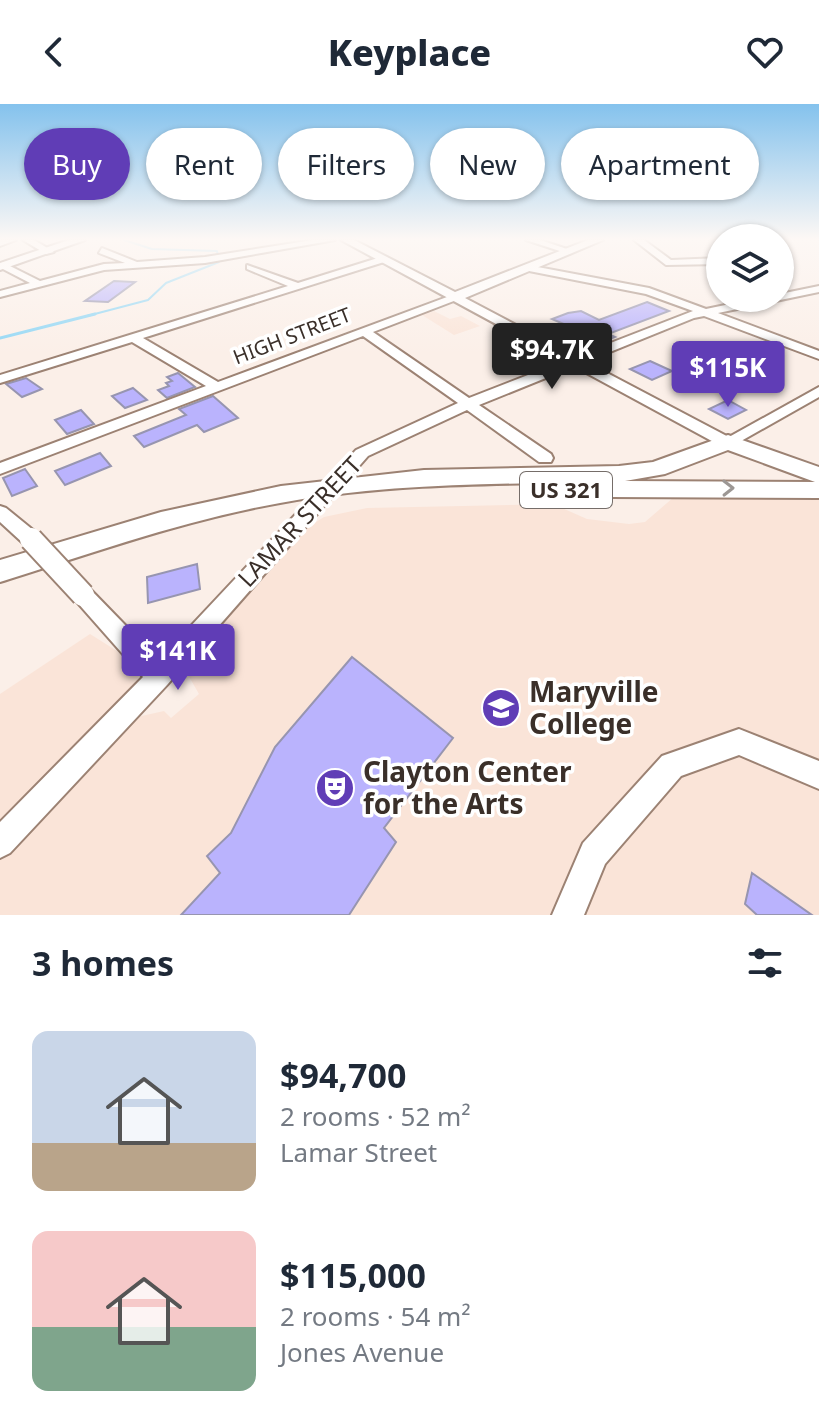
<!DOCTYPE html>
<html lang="en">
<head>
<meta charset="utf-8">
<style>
  :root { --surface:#fff; --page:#f6f6f7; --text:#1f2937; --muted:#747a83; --accent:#603db6 }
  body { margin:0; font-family:"Noto Sans",sans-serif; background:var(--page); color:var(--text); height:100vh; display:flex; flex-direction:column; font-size:30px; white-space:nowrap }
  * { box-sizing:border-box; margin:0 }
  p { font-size:26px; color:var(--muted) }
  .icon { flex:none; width:44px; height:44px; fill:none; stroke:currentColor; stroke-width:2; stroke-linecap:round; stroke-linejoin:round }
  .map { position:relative; height:811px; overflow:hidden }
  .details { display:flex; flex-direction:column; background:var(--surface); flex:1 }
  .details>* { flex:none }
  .top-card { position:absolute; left:24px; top:24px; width:772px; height:72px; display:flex; gap:16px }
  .fabs { position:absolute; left:706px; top:120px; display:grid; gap:16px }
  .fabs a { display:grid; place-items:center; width:88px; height:88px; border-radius:50%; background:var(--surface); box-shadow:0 2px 6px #0004; font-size:40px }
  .price { position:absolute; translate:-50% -68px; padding:0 18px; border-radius:8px; background:var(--accent); color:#fff; font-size:26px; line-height:52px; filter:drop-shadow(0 2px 4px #0008) }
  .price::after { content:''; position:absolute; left:50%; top:48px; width:24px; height:18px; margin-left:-12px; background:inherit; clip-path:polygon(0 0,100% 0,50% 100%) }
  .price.active { background:#222; color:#fff }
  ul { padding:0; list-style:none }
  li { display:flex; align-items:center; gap:24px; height:200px; padding:0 32px }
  li span { display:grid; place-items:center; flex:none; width:224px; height:160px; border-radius:16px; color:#555 }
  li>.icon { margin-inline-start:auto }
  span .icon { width:96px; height:96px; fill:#fffc; stroke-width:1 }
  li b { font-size:34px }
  h2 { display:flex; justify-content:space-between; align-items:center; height:96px; padding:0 32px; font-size:34px }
  .tag { padding:0 28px; border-radius:36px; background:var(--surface); box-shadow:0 2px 6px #0004; font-size:28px; line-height:72px }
  .tag.active { background:var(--accent); color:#fff }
  header { display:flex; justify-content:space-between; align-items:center; height:104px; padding:0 32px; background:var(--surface); font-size:36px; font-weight:800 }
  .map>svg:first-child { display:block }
  .built { fill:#fae4d8 }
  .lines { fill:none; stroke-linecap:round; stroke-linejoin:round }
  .stream-far1 { stroke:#8fd6f5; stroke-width:2 }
  .stream { stroke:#8fd6f5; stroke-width:3 }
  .building { fill:#bab3fd; stroke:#9795b0; stroke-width:2 }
  .minor-casing { stroke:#9c8273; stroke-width:4 }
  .major-casing { stroke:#9c8273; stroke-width:4 }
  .highway-casing { stroke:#9c8273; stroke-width:4 }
  .minor { fill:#fff; fill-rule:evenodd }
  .major { fill:#fff; fill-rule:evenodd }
  .highway { fill:#fff; fill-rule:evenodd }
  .minor-bridge-casing { stroke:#9c8273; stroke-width:26; stroke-linecap:butt }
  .minor-bridge { stroke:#fff; stroke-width:22 }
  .oneway { stroke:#9c9794 }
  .labels { text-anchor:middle; stroke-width:7; stroke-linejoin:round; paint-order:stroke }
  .far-street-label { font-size:20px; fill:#3a2f29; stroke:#fff }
  .shield { fill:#fff; stroke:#756d69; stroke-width:2 }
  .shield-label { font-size:22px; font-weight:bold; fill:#3a2f29 }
  .street-label { font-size:24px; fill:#3a2f29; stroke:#fff }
  .near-poi-label { font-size:28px; font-weight:bold; fill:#3a2f29; stroke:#fff; text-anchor:start }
</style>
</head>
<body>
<header><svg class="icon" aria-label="back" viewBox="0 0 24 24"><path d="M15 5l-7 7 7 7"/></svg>Keyplace<svg class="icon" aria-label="heart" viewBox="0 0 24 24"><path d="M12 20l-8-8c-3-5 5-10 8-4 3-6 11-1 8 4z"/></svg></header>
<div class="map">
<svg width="819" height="811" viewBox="0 0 819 811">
  <rect width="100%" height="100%" fill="#fbefe8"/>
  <path class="built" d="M434 207 450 215 461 212 480 222 454 231 422 211Z
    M674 393 819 396V811H0V590L90 530 117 547 139 572 132 588 120 601 137 613 164 607 171 614 199 590 187 569 190 548 308 423 324 413 367 404 553 400 587 415 629 420 645 418Z"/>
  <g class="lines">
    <path class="stream-far1" d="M87 212 148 196 166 179 219 158 217 147 152 145 124 136"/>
    <path class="stream" d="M0 234 95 210"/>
  </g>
  <path class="building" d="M114 177 135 178 108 198 85 197Z
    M647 198 669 207 608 230 615 233 599 239 594 237 578 243 547 228 566 221 552 215 568 209 581 207 599 216Z
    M650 257 672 267 652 276 630 265Z
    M178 269 195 283 167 294 158 286 169 282 166 279 172 277 167 273Z
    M26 274 42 285 22 293 6 280Z
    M133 284 147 296 125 304 112 292Z
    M213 292 238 314 204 328 197 321 144 343 134 332 186 311 179 305Z
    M728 296 746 306 728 315 709 305Z
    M81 306 94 320 67 330 55 316Z
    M100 349 111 362 65 381 55 367Z
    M25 365 37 382 12 392 3 374Z
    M197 460 200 485 148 499 147 473Z
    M352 553 453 634 384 724 396 738 349 811H181L220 769 207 752 231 729 275 643Z
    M752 769 812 811H757L745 800Z"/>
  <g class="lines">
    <defs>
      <path id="minor" d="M0 136H16L0 142Z
        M23 136H34L54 148 46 150Z
        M313 136H335L205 159 104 166 0 193V187L30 179 1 164V160L4 159 40 177 104 160 125 159 99 149 102 144 137 158 205 153Z
        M526 136H540L573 147 569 150Z
        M634 136H644L671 156 720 154V160L666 161Z
        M381 153 384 158 143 234 218 278 455 190 460 193 459 195 373 228 469 294 693 207 646 190 524 166 522 164 527 161 649 184 706 205 759 194H780V190L819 182V188L718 209 819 247V255L704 212 694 214 479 301 551 350 553 354 551 358H539L467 306 368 352 167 581 10 749 0 754V718L143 573 76 497 73 491 76 485 83 483 90 485 159 556 356 346 458 299 363 232 0 370V359L206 282 132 238 0 279V271L288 182 247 165V161L298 179Z
        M819 283V293L734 341H722L720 338Z
        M0 402 6 404 38 430 41 435 38 440H24L0 418Z
        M739 625 819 657V685L739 651 681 672 605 760 584 811H552L583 739 662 652Z"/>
      <path id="major" d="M69 136H85L0 166V159Z
        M341 136H354L455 188 588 136H603L465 194 738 338 728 344 721 342Z"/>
      <path id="highway" d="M728 331 819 363V394L611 393 602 391 599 385 607 378C498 380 388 379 280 399 184 416 93 449 0 478V456L161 408 281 382 424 366 619 362 653 358ZM728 346 815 378 625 377 665 370Z"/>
    </defs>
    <use href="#minor" class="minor-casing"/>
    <use href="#major" class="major-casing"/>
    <use href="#highway" class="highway-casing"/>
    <use href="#minor" class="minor"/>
    <use href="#major" class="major"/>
    <use href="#highway" class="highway"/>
    <defs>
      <path id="minor-bridge" d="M31 435 83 491"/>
    </defs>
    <use href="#minor-bridge" class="minor-bridge-casing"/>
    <use href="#minor-bridge" class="minor-bridge"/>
  </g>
  <defs><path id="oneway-chevron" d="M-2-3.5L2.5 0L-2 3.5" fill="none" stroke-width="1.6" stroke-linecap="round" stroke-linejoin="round" transform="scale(2)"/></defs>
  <use class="oneway" href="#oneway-chevron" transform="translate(728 384) rotate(-1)"/>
  <linearGradient id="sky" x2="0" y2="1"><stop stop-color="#84c2ed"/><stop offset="0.54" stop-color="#fdf8f5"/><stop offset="1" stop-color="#fdf8f5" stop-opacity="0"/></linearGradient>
  <rect width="819" height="250" fill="url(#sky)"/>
  <defs>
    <symbol id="university-disc" viewBox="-11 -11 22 22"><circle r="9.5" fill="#603db6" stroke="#fff"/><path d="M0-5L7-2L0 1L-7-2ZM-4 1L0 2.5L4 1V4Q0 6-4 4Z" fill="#fff"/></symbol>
    <symbol id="theatre-disc" viewBox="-11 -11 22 22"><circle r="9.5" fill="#603db6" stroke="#fff"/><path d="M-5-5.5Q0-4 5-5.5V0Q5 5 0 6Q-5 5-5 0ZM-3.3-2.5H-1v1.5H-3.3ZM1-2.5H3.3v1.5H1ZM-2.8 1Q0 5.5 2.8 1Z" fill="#fff"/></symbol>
  </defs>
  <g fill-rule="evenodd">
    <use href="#university-disc" x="479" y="582" width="44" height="44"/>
    <use href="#theatre-disc" x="313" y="662" width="44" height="44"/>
  </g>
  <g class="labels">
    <g class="far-street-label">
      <text transform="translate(292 232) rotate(-21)" y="7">HIGH STREET</text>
    </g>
    <rect class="shield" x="520" y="368" width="92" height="36" rx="6"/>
    <g class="shield-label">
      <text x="566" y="394">US 321</text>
    </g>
    <g class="street-label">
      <text transform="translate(300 418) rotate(-47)" y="8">LAMAR STREET</text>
    </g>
    <g class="near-poi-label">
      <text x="529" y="598">Maryville<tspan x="529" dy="32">College</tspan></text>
      <text x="363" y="678">Clayton Center<tspan x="363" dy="32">for the Arts</tspan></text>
    </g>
  </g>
</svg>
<div class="fabs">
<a><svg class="icon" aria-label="layers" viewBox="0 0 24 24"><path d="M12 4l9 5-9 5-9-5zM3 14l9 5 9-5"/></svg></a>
</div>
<b class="price active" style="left:552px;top:287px">$94.7K</b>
<b class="price" style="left:728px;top:305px">$115K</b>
<b class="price" style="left:178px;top:588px">$141K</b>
<div class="top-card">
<a class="tag active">Buy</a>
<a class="tag">Rent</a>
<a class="tag">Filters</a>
<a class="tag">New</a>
<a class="tag">Apartment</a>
</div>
</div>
<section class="details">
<h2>3 homes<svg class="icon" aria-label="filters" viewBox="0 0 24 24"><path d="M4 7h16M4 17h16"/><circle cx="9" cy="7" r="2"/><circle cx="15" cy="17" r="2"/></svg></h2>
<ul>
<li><span style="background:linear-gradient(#c9d6e8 70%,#b9a48a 0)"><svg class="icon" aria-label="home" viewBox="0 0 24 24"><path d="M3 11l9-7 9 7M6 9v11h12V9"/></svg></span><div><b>$94,700</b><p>2 rooms · 52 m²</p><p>Lamar Street</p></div></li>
<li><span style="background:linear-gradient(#f6c9c9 60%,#7fa58c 0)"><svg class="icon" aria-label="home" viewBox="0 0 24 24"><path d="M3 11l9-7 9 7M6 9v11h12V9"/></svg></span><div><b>$115,000</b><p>2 rooms · 54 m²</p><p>Jones Avenue</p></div></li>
</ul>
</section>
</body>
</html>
